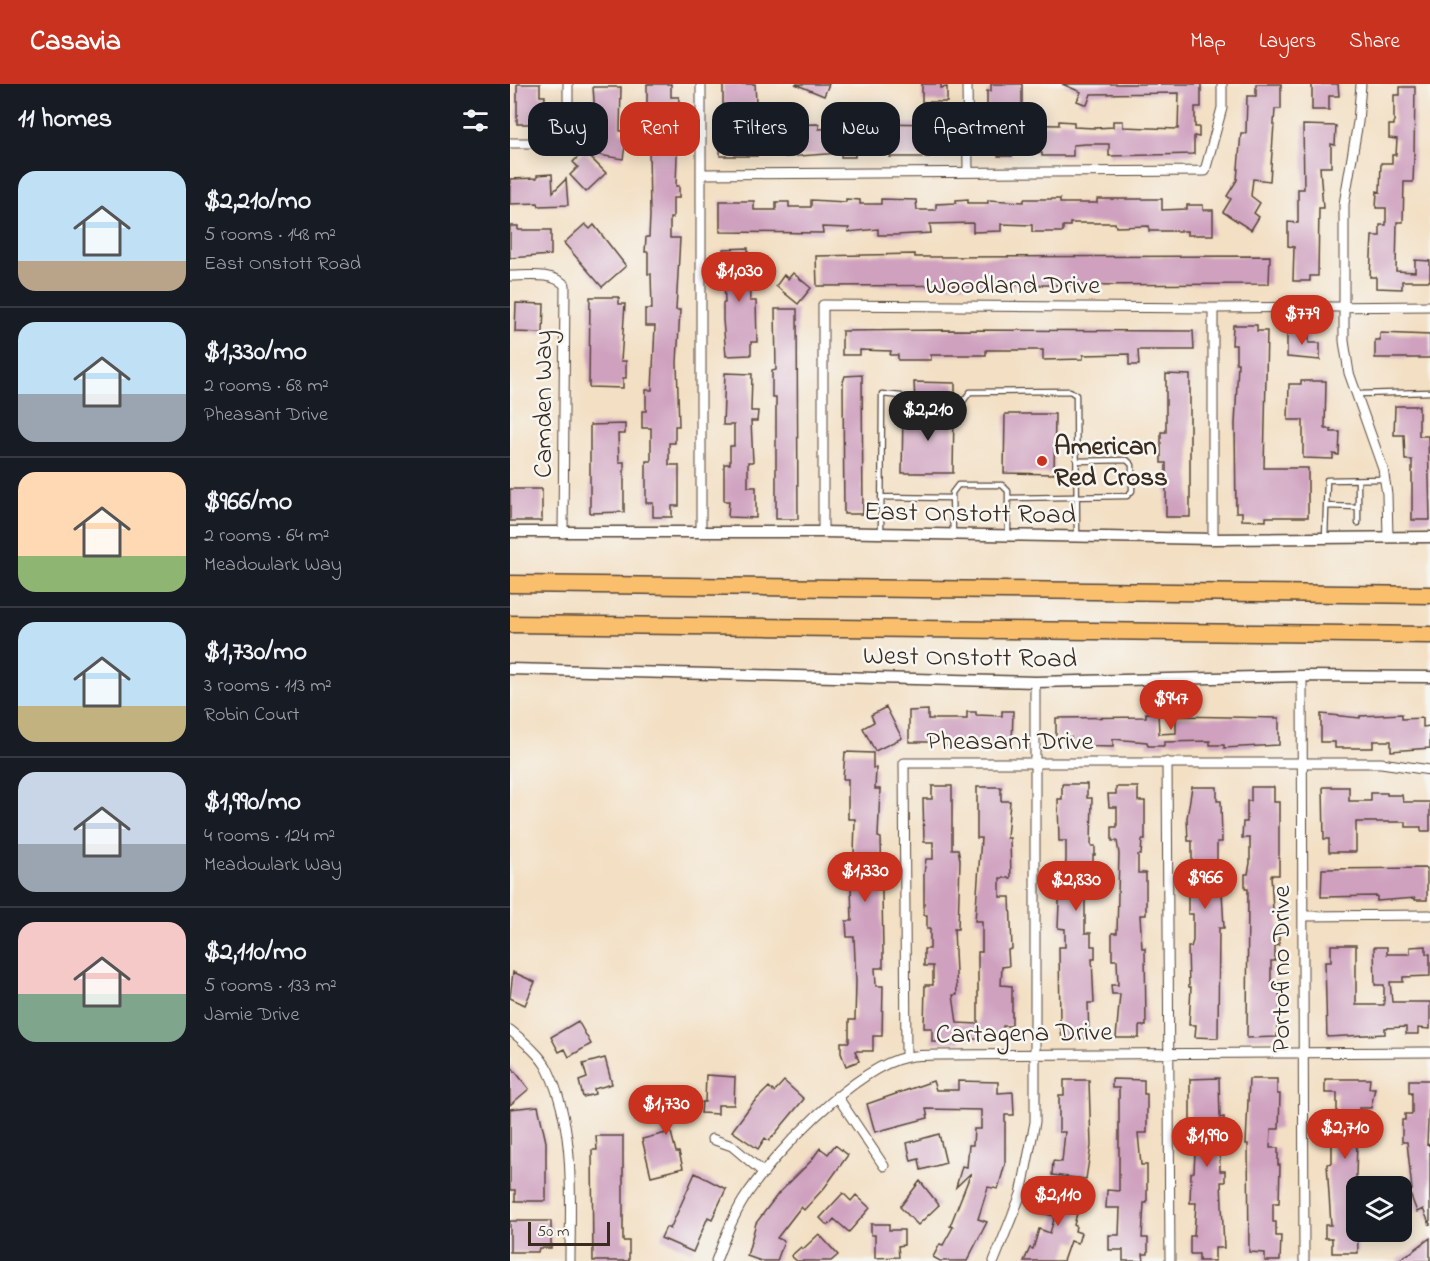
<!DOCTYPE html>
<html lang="en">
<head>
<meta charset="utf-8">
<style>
  :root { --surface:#171b24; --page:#20242c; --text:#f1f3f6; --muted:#9ea1a6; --line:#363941; --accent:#c8321e }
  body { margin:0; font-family:"Indie Flower",sans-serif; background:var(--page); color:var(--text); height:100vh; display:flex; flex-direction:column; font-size:22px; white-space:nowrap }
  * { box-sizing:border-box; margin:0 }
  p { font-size:20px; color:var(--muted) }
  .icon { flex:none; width:33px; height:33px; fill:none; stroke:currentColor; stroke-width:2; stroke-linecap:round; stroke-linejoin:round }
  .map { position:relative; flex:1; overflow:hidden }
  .side { display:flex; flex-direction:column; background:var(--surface); width:510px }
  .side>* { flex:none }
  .hud { position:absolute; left:18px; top:18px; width:570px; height:54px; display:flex; gap:12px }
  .fabs { position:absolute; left:836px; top:1092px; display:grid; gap:12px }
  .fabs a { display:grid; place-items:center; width:66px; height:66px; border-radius:12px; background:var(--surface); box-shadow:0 3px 15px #0003; font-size:30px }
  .scale { position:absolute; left:18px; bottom:15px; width:82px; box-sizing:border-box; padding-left:6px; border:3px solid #3b2a1e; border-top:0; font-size:16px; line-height:21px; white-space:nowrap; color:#3b2a1e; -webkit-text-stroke:4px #f6f6f2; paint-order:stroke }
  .price { position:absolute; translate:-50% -51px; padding:0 14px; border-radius:21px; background:var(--accent); color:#fff; font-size:20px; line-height:39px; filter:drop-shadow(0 2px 3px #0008) }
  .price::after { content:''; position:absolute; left:50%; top:36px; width:18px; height:14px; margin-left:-9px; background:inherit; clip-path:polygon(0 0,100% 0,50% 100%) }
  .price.selected { background:#222; color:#fff }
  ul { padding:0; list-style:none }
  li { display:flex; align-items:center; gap:18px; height:150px; padding:0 18px }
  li+li { border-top:2px solid var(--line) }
  li span { display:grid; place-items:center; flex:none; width:168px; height:120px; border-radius:18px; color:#555 }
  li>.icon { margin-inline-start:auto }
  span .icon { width:72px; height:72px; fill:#fffc; stroke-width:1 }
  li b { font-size:26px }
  h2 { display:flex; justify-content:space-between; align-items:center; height:72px; padding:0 18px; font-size:26px }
  .tag { padding:0 21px; border-radius:18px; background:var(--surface); box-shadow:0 3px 15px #0003; font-size:21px; line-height:54px }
  .tag.selected { background:var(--accent); color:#fff }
  header { display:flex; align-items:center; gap:36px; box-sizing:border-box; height:84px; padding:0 30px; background:var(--accent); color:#fff }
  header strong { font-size:28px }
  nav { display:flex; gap:33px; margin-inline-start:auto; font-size:21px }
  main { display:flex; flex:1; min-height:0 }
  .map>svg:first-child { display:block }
  .building { fill:#cfa1bf }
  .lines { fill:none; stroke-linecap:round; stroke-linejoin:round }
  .service-casing { stroke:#574537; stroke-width:7 }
  .minor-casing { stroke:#574537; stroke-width:11 }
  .tertiary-casing { stroke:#574537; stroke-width:13 }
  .motorway-casing { stroke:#574537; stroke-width:19 }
  .service { stroke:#fff; stroke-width:4.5 }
  .minor { stroke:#fff; stroke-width:9 }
  .tertiary { stroke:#fff; stroke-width:10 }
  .motorway { stroke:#f9bf6c; stroke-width:16 }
  .poi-dot { fill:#c8321e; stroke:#f6f6f2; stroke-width:2 }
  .labels { text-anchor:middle; stroke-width:5; stroke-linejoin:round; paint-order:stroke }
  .street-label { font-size:27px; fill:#3b2a1e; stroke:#f6f6f2 }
  .poi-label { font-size:27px; font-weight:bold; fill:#3b2a1e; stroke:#f6f6f2; text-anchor:start }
</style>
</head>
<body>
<header>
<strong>Casavia</strong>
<nav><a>Map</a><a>Layers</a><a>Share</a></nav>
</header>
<main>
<section class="side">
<h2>11 homes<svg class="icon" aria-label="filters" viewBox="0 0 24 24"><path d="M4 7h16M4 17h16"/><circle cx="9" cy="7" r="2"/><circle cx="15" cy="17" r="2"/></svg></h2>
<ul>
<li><span style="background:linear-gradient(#bfe0f5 75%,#b9a48a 0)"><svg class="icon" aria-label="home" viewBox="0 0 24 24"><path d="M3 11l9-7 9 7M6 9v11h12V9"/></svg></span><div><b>$2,210/mo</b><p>5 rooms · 148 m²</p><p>East Onstott Road</p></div></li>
<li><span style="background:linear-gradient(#bfe0f5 60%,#9aa5b1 0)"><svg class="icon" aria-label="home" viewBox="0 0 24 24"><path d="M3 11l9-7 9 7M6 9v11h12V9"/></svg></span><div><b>$1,330/mo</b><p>2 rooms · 68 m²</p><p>Pheasant Drive</p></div></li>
<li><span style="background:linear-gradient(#ffd9b3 70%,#8fb573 0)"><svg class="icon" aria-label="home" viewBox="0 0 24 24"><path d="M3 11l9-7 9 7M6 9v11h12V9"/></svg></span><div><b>$966/mo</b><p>2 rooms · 64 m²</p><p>Meadowlark Way</p></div></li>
<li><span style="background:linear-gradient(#bfe0f5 70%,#c2b280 0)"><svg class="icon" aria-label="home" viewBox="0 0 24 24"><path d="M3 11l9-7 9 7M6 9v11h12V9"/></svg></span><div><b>$1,730/mo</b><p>3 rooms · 113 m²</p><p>Robin Court</p></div></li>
<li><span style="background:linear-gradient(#c9d6e8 60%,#9aa5b1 0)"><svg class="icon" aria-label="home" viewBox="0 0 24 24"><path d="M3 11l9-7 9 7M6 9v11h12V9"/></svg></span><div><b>$1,990/mo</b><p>4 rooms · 124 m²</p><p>Meadowlark Way</p></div></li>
<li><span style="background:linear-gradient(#f6c9c9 60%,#7fa58c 0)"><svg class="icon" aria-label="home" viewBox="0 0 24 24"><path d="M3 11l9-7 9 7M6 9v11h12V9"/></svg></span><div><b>$2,110/mo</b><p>5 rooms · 133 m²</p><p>Jamie Drive</p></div></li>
</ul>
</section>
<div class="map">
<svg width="920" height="1177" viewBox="0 0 920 1177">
  <rect width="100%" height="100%" fill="#f6f6f2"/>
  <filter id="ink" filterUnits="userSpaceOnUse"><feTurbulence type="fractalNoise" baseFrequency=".0167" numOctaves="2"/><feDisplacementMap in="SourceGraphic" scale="12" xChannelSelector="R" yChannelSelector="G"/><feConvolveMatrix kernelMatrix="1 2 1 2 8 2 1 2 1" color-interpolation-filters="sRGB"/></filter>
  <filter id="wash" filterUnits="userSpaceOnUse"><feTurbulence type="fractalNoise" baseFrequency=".008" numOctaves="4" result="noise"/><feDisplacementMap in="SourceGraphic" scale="24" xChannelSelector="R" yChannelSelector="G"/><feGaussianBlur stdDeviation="1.35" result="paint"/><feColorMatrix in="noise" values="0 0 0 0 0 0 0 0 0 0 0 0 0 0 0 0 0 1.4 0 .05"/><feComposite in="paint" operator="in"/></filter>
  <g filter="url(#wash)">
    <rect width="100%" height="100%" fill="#f3dfc3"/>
    <g id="blocks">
      <path class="building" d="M7 0H30V12H35L34 28H25L24 40H7Z
        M137 0H161V13H169L166 102H169V114H163V134H160V154H170L166 226H170L167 278 169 342H165V359H159V381H169V422H162V433H143V419H136V377H141V344H132V327H136V306H142L145 242H135V225H142L141 190H138V168H135L136 153H139L140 132 139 63H137L136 44H142V25H137Z
        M213 0H245L247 37H235L236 58H259V41L309 40V45L331 44V34L341 35V37L362 39 433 40 434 68H419V73H380L381 70H366V62L345 61V73H331V69L275 73V67H247V72H210L211 43H217V23H213Z
        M285 0H319L314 12Z
        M412 0H431V4L437 3V18H412Z
        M481 0H512V23H503L502 40 549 41V37L564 38V43L585 44 603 43V37H613V43L668 45 669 9 581 10 577 21 567 17 571 8 552 0H691V23H685V43H689V53L684 52V70L599 72V60H576L563 61V72H532V69L522 68V66L502 65V72H488L489 61H475V44H488V23H477V7H481Z
        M746 0H771V25H765L760 97 743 95 741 112 750 119 744 129 749 133 741 146 713 128 721 115 717 112 727 96 731 49H736L737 12H746Z
        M802 0H828L829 12H819V26H802Z
        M83 3H111L110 47 117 49 113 75 76 69 96 89 76 108 60 91 68 83 63 78 80 61 84 43H86Z
        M890 3H905L904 72 903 98H894L893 138H887L886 187 905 188V176L920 177V197H892V205L866 204V193H860L862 152H870V141H876V124H866L867 107 870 108 871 79H882V71H886L887 55 879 54V41H884V11H890Z
        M793 41 826 42 825 61 821 60V83H810L813 124H809L808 192H800V197H783L784 163 778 162V138L788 139V105H794Z
        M42 90 43 108 56 95 58 121 29 122 28 119 0 120V95L27 94V91Z
        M336 115 350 116V120H371V115L406 116 407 126H426V120L446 119V116L458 115V119H478V116L514 118V115H550V119H587V115H652V126L677 125V121H693V126H703V151H677V147H639V142L606 143 605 139H560V142H553V148H522V141L491 140V147L463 148V139L420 140 421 149 386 151H368V145L338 148 339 144 312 143 313 149 210 148V117H244V126H266V118H279V123H301V116L336 118Z
        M75 140 80 145 84 141 116 182 92 203 54 159Z
        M0 142H8V146H41V171L0 174Z
        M238 164V175H243V182H246V190H239L240 217H246L247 258H241V271L216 272 213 236V219H215L213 165Z
        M405 170V173L760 172 759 200 307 202 306 172Z
        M283 189 301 204 288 220 266 202 274 191 278 195Z
        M80 213H109V220H115L111 277H116V294H113V304L79 303Z
        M6 219 34 220 33 249 5 248Z
        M265 225H287L288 435H266V313H262V287L266 286Z
        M723 241H747V247H757L754 384H798V433H756V437L732 436V428H726L725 341 728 279H726V261H722Z
        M434 246 683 247 684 266H628L629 281H619V270L573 271V275L533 276V266H476V271H421V276H388V271H380L381 267 350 266V271H332V247Z
        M777 246H799V259H810V276L777 273Z
        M870 249 920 251V274H865V256H870Z
        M215 289 242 290 241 327H248L247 337H241L243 378H238V403H246V434L218 433 219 417H214V380H220V362H224V341H213Z
        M656 290 680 291V433H656V379H651V348H656Z
        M352 291 353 430H334L333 298 335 292Z
        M791 297H816L815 345H821V348H830L829 371 823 370V375L793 374V336H778L779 300H791Z
        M404 298 445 299V318H405Z
        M885 322H909V352H918L920 436H902V376H895L894 351H884Z
        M404 327H444L443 389H392L393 330H404Z
        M495 330H545L544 390 494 389Z
        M115 340V350H108L109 378H114V428L80 429V341Z
        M0 405H32V437H0Z
        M376 623 392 654 365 667 353 644 364 638 361 631Z
        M418 626V635H457V628H466V631L492 632V627H503L502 662H435V658H399V627Z
        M636 629H648L649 650 666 649V632L769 634V661L714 664V661H700V657L654 658V662H638L637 658 603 655V663L561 662V653H546V634L636 633Z
        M811 630 850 634V632L892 630V635L913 634V643L920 642V664L881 667V657H863V664H825V658H811Z
        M335 668 363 669V684H366L365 705H370L368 753 371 754 373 867V884H365L366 902H373L372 952H363V967H345L349 977 336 982 331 969V958H339V936H345L346 898 344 853H337L336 837H342L341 801H336V770H344L345 735H338V695H333Z
        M552 700H577V714H582L581 762H585V771H583V808H575V849H581V862H585V875H582L584 919H578L579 954 552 955 550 939 549 863H555V845L548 844 550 794H555L556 775V757H549L548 715H552Z
        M422 702H442V765H448L450 776 448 845H444L447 911H443L447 939 468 940V868H472V837H465L471 754H467V703H491V717H500L497 754H500L501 794H490V813H500L502 865 498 866 499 882 492 883 491 901 502 902V942H493V955H451V958H422V944H414L415 901H423V882H414V865H420V845H417V831H414V790L416 775H423V758H414L413 715H422Z
        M606 703H628V717H635V756H632L631 771H628V789H636V831H630L632 864H635L636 942H629V954H606L610 910H602L601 901H608L607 876H602V849H607L609 770 607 757H602V743H607V723H599L598 710H606Z
        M682 703H707V717H711L712 758H707V789H711L714 844H709L708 954 685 953 686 941H679L681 903H679L678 863H681L683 857V830H678V790H682V757H678L677 734Z
        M741 703H764V718H769V791H761L763 826H769V861L765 862V877H761V897H769L770 934 767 935V953L737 954 738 805H735V790H738L740 779V754H732L733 738H737V717H741Z
        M813 703H839V717H861V709H877V711H892L893 718H920V747H911V743H896V738H846V768H819V755H814Z
        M917 784V816H905V814L867 817V812L811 813 812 785Z
        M821 861H846V921H874V901H865L864 863H877V870H900V863L916 862V870H920V892L893 893V898H880L882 918H920V945L908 944V950H896V943L875 944V950L817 953 815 878H821Z
        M3 888 25 898 15 921 0 914Z
        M68 937 81 960 59 973 55 965 49 968 41 953Z
        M95 974 102 1000 84 1005 85 1010 73 1013 69 997 77 994 73 980Z
        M0 981 19 1005 0 1021Z
        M196 991 225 993 224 1021H208V1030L191 1029 192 1018H195Z
        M709 994 710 1034 714 1033V1050H709L710 1087H715V1098H711L714 1164H705V1177H689V1170H680V1152H684L686 1119H680L681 1089 684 1088 685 1068V1047H680V995Z
        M602 995 634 996V1010H637V1049H628L631 1081H637V1119H634L632 1154H638V1170H633L634 1177H613V1166H599V1151H609L610 1124H596L597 1106 609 1107V1004H602Z
        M739 995H767V1010H770L769 1045H761L760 1064H768V1081H770L769 1119H763V1138H766V1152H771L770 1177H755V1169L739 1168 738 1060H736Z
        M815 995H860L859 1004H865L861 1024H849L850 1059H847L846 1091 848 1169H822V1154H815V1141H821L817 1080 822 1079V1042H816L815 1029 827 1028V1009H815Z
        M554 996H579L581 1062 576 1095 542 1091 543 1077 552 1078 555 1048H549V1011H554Z
        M899 996H920L917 1061 920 1060V1141L913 1125 907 1128 899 1107 902 1106 897 1058H892V1036H895V1030H902V1009H899Z
        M274 997 294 1015 259 1057 255 1054 248 1065 222 1047 242 1020 259 1003 264 1008Z
        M423 997 426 1006H448V997L488 998V1009L503 1008 504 1031H495V1080L488 1105 478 1103 468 1135 477 1138 457 1177H430L423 1173 430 1160 433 1161 443 1143 440 1142 461 1089 446 1103 452 1082 457 1083 459 1061H463L464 1045H471V1026L416 1025 418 1034 365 1048 357 1020Z
        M163 1006 184 1025 171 1040 155 1025 166 1068H169L173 1084 141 1092 132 1055 160 1048 136 1027 142 1020 147 1024Z
        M28 1022 36 1058V1117H5V1106H0V1025Z
        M429 1050 436 1079 411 1086 409 1075 401 1077 397 1059Z
        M86 1052H113V1157H119V1177H83L82 1066H87Z
        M325 1061 338 1071 315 1103 294 1126 291 1123 267 1154 274 1157 267 1177H251L237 1172 246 1139 268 1110 301 1077 310 1064 318 1070Z
        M185 1089 216 1105 202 1135 198 1133 183 1168 151 1154 156 1143 160 1145Z
        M410 1097 429 1121 408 1141 390 1123Z
        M542 1102 572 1110 564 1141 566 1142 565 1147 571 1149 568 1159 560 1157 553 1177H514L520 1164 523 1165 529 1145 540 1149 545 1132 535 1130Z
        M333 1109 341 1117 346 1111 360 1124 339 1148 324 1135 318 1142 310 1134Z
        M0 1137H41V1164H29L28 1168H0Z
        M361 1140H379V1146H394V1161L388 1162 389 1173 365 1174V1151H361Z
        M309 1150 328 1171 321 1177H287L281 1172 291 1163 293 1165Z
        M920 1154V1177H886L900 1169Z"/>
    </g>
  </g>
  <g filter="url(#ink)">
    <use href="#blocks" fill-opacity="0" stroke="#574537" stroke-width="1.5"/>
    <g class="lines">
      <defs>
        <path id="service" d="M848 310 920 308
          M848 396V439
          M371 413 442 414
          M498 414 617 412 622 407V381L617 376 567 377
          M816 422 848 423
          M371 449 372 310 391 312 403 323H449L460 308 560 307 566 311 567 452
          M443 450 442 409 448 401H492L498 407V451
          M815 454 817 396 874 395"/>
        <path id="minor" d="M191 0V448
          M457 0 458 88
          M851 0 848 38 834 120V257L839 289 873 385 877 410 878 453
          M0 59H36L52 53 58 38V0
          M191 90 695 87 712 24V0
          M0 192C18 192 42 188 55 201L53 449
          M313 448V221L703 224 920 222
          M703 455V224
          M792 592 794 1177
          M657 678 660 1177
          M793 832 920 831
          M0 946C12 956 31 971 38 986 66 1044 60 1114 60 1177
          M396 973 394 679H871L920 686
          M327 1012 374 1082
          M202 1055 222 1062 254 1089
          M206 1177C214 1155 222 1134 234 1115 262 1071 346 983 397 973 407 971 419 971 429 971L920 968
          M484 1177 511 1110 525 1038V598"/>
        <path id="tertiary" d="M0 448H313L703 455 920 453
          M0 585 525 598 792 592 920 593"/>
        <path id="motorway" d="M0 500 920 511
          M0 540 920 551"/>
      </defs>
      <use href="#service" class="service-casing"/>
      <use href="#minor" class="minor-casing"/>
      <use href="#tertiary" class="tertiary-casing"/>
      <use href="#motorway" class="motorway-casing"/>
      <use href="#service" class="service"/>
      <use href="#minor" class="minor"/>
      <use href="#tertiary" class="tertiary"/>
      <use href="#motorway" class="motorway"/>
    </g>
  </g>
  <circle class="poi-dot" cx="532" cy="377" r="6"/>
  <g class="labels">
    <g class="street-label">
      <text x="503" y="209">Woodland Drive</text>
      <text transform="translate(32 320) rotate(-90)" y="9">Camden Way</text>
      <text transform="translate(460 428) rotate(1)" y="9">East Onstott Road</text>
      <text transform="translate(460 572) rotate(1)" y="9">West Onstott Road</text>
      <text x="500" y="665">Pheasant Drive</text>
      <text transform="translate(770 885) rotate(-90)" y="9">Portofino Drive</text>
      <text transform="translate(514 948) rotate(-1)" y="9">Cartagena Drive</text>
    </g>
    <g class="poi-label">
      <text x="544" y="370">American<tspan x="544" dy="31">Red Cross</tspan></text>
    </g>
  </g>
</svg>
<div class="fabs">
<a><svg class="icon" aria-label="layers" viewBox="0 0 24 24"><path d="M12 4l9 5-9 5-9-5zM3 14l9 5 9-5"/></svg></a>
</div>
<div class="scale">50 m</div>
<b class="price" style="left:229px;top:219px">$1,030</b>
<b class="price" style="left:792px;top:262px">$779</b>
<b class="price selected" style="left:418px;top:358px">$2,210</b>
<b class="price" style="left:661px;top:647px">$947</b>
<b class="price" style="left:355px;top:819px">$1,330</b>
<b class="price" style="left:695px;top:826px">$966</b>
<b class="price" style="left:566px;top:828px">$2,830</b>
<b class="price" style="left:156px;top:1052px">$1,730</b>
<b class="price" style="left:835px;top:1076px">$2,710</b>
<b class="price" style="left:697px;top:1084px">$1,990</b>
<b class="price" style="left:548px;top:1143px">$2,110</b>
<div class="hud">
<a class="tag">Buy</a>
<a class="tag selected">Rent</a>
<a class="tag">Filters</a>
<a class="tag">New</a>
<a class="tag">Apartment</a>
</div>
</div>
</main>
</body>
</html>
